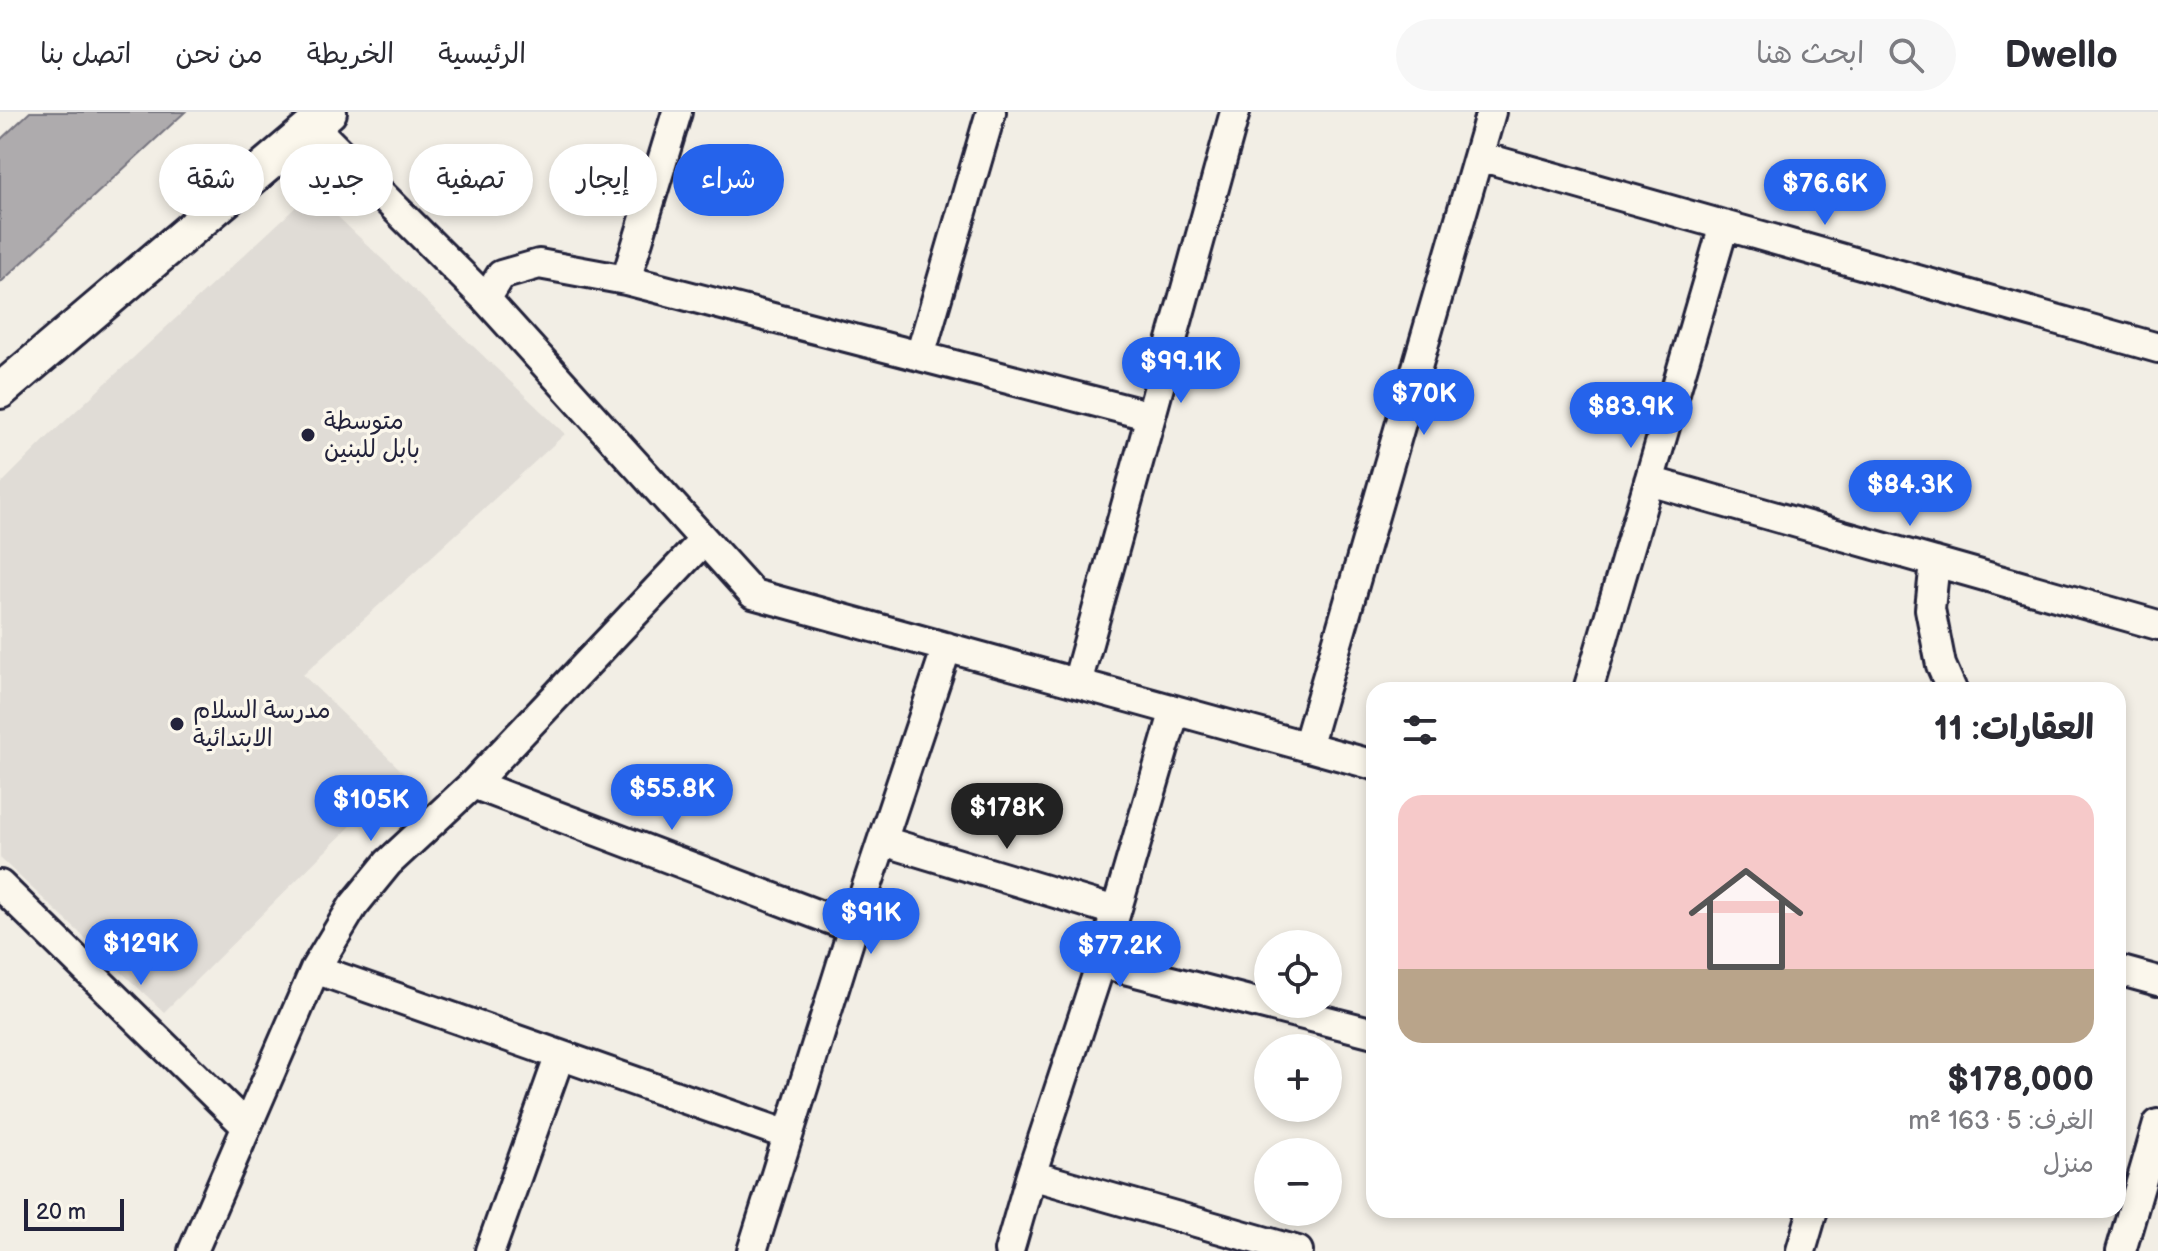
<!DOCTYPE html>
<html lang="ar">
<head>
<meta charset="utf-8">
<style>
  :root { --surface:#fff; --page:#f7f7f7; --text:#2b2b33; --muted:#7c7c81; --line:#e1e1e2; --accent:#2563eb }
  body { margin:0; font-family:"Balsamiq Sans","Playpen Sans Arabic",sans-serif; background:var(--page); color:var(--text); direction:rtl; height:100vh; display:flex; flex-direction:column; font-size:30px; white-space:nowrap }
  * { box-sizing:border-box; margin:0 }
  p { font-size:26px; color:var(--muted) }
  .icon { flex:none; width:44px; height:44px; fill:none; stroke:currentColor; stroke-width:2; stroke-linecap:round; stroke-linejoin:round }
  .map { position:relative; flex:1; overflow:hidden; direction:ltr }
  .panel { position:absolute; left:1366px; top:570px; width:760px; height:536px; display:flex; flex-direction:column; background:var(--surface); border-radius:24px; box-shadow:0 4px 12px #0003; direction:rtl }
  .panel>* { flex:none }
  .guide { position:absolute; left:24px; top:32px; width:760px; height:72px; direction:rtl; display:flex; gap:16px }
  .buttons { position:absolute; left:1254px; top:818px; display:grid; gap:16px }
  .buttons a { display:grid; place-items:center; width:88px; height:88px; border-radius:50%; background:var(--surface); box-shadow:0 4px 12px #0003; font-size:40px }
  .scale { position:absolute; left:24px; bottom:20px; width:100px; box-sizing:border-box; padding-left:8px; border:4px solid #22223b; border-top:0; font-size:22px; line-height:28px; white-space:nowrap; color:#22223b; -webkit-text-stroke:6px #fbf7ec; paint-order:stroke }
  .price { position:absolute; translate:-50% -68px; padding:0 18px; border-radius:28px; background:var(--accent); color:#fff; font-size:26px; line-height:52px; filter:drop-shadow(0 2px 4px #0008) }
  .price::after { content:''; position:absolute; left:50%; top:48px; width:24px; height:18px; margin-left:-12px; background:inherit; clip-path:polygon(0 0,100% 0,50% 100%) }
  .price.current { background:#222; color:#fff }
  ul { padding:0; list-style:none }
  li { display:grid; align-content:center; gap:16px; height:424px; padding:0 32px }
  li span { display:grid; place-items:center; height:248px; border-radius:24px; color:#555 }
  li>.icon { margin-inline-start:auto }
  span .icon { width:144px; height:144px; fill:#fffc; stroke-width:1 }
  li b { font-size:34px }
  h2 { display:flex; justify-content:space-between; align-items:center; height:96px; padding:0 32px; font-size:34px }
  .tag { padding:0 28px; border-radius:36px; background:var(--surface); box-shadow:0 4px 12px #0003; font-size:28px; line-height:72px }
  .tag.current { background:var(--accent); color:#fff }
  header { display:flex; align-items:center; gap:48px; box-sizing:border-box; height:112px; padding:0 40px; background:var(--surface); border-bottom:2px solid var(--line) }
  header strong { font-size:38px }
  nav { display:flex; gap:44px; margin-inline-start:auto; font-size:28px }
  .search { width:560px; height:72px; background:var(--page); display:flex; align-items:center; gap:20px; box-sizing:border-box; padding:0 28px; border-radius:44px; color:var(--muted); font-size:30px }
  .map>svg:first-child { display:block }
  .built { fill:#e0dcd6 }
  .water { fill:#aeabad; stroke:#76747f; stroke-width:2 }
  .lines { fill:none; stroke-linecap:round; stroke-linejoin:round }
  .minor-casing { stroke:#22223b; stroke-width:34 }
  .tertiary-casing { stroke:#22223b; stroke-width:40 }
  .minor { stroke:#fbf7ec; stroke-width:28 }
  .tertiary { stroke:#fbf7ec; stroke-width:34 }
  .poi-dot { fill:#22223b; stroke:#fbf7ec; stroke-width:3 }
  .labels { text-anchor:middle; stroke-width:7; stroke-linejoin:round; paint-order:stroke }
  .poi-label { font-size:24px; fill:#22223b; stroke:#fbf7ec; text-anchor:start }
</style>
</head>
<body>
<header>
<strong>Dwello</strong>
<div class="search"><svg class="icon" aria-label="search" viewBox="0 0 24 24"><circle cx="10" cy="10" r="6"/><path d="M15 15l6 6"/></svg>ابحث هنا</div>
<nav><a>الرئيسية</a><a>الخريطة</a><a>من نحن</a><a>اتصل بنا</a></nav>
</header>
<div class="map">
<svg width="2158" height="1139" viewBox="0 0 2158 1139">
  <rect width="100%" height="100%" fill="#f2eee5"/>
  <filter id="ink" filterUnits="userSpaceOnUse"><feTurbulence type="fractalNoise" baseFrequency=".0125" numOctaves="2"/><feDisplacementMap in="SourceGraphic" scale="16" xChannelSelector="R" yChannelSelector="G"/><feConvolveMatrix kernelMatrix="1 2 1 2 8 2 1 2 1" color-interpolation-filters="sRGB"/></filter>
  <g filter="url(#ink)">
    <path class="built" d="M312 80 565 322 303 563 404 661 164 900 0 746V373L50 323Z"/>
    <path class="water" d="M30 0H185L0 171V28Z"/>
    <g class="lines">
      <defs>
        <path id="minor" d="M313 14 486 187 753 482 1374 653
          M1479 44 2158 236
          M626 168 677 0
          M486 187 501 163 539 152 626 168 1151 304
          M920 244 991 0
          M1649 369 2158 513
          M1935 450 1930 497 1941 553 1952 578
          M1077 571 1235 0
          M1588 578 1724 113
          M1307 635 1491 0
          M473 672 853 816
          M883 729 1115 799
          M0 773 246 1014
          M1101 851 1374 921
          M315 857 788 1023
          M2118 858 2158 869
          M1031 1063 1298 1139
          M193 1139 315 857 353 794 388 751 473 672 703 429
          M490 1139 560 943
          M752 1139 853 816 947 535
          M1009 1139 1031 1063 1101 851 1175 598
          M1801 1139 1813 1098
          M2121 1139 2158 1012"/>
        <path id="tertiary" d="M0 279 329 0"/>
      </defs>
      <use href="#minor" class="minor-casing"/>
      <use href="#tertiary" class="tertiary-casing"/>
      <use href="#minor" class="minor"/>
      <use href="#tertiary" class="tertiary"/>
    </g>
  </g>
  <g class="poi-dot">
    <circle cx="308" cy="323" r="8"/>
    <circle cx="177" cy="612" r="8"/>
  </g>
  <g class="labels">
    <g class="poi-label">
      <text x="324" y="317">متوسطة<tspan x="324" dy="28">بابل للبنين</tspan></text>
      <text x="193" y="606">مدرسة السلام<tspan x="193" dy="28">الابتدائية</tspan></text>
    </g>
  </g>
</svg>
<div class="buttons">
<a><svg class="icon" aria-label="locate" viewBox="0 0 24 24"><circle cx="12" cy="12" r="6"/><path d="M12 2v4M12 18v4M2 12h4M18 12h4"/></svg></a>
<a>+</a>
<a>−</a>
</div>
<div class="scale">20 m</div>
<b class="price" style="left:1825px;top:115px">$76.6K</b>
<b class="price" style="left:1181px;top:293px">$99.1K</b>
<b class="price" style="left:1424px;top:325px">$70K</b>
<b class="price" style="left:1631px;top:338px">$83.9K</b>
<b class="price" style="left:1910px;top:416px">$84.3K</b>
<b class="price" style="left:672px;top:720px">$55.8K</b>
<b class="price" style="left:371px;top:731px">$105K</b>
<b class="price current" style="left:1007px;top:739px">$178K</b>
<b class="price" style="left:871px;top:844px">$91K</b>
<b class="price" style="left:141px;top:875px">$129K</b>
<b class="price" style="left:1120px;top:877px">$77.2K</b>
<div class="guide">
<a class="tag current">شراء</a>
<a class="tag">إيجار</a>
<a class="tag">تصفية</a>
<a class="tag">جديد</a>
<a class="tag">شقة</a>
</div>
<section class="panel">
<h2>العقارات: 11<svg class="icon" aria-label="filters" viewBox="0 0 24 24"><path d="M4 7h16M4 17h16"/><circle cx="9" cy="7" r="2"/><circle cx="15" cy="17" r="2"/></svg></h2>
<ul>
<li><span style="background:linear-gradient(#f6c9c9 70%,#b9a48a 0)"><svg class="icon" aria-label="home" viewBox="0 0 24 24"><path d="M3 11l9-7 9 7M6 9v11h12V9"/></svg></span><div><b>$178,000</b><p>الغرف: 5 · 163 m²</p><p>منزل</p></div></li>
</ul>
</section>
</div>
</body>
</html>
